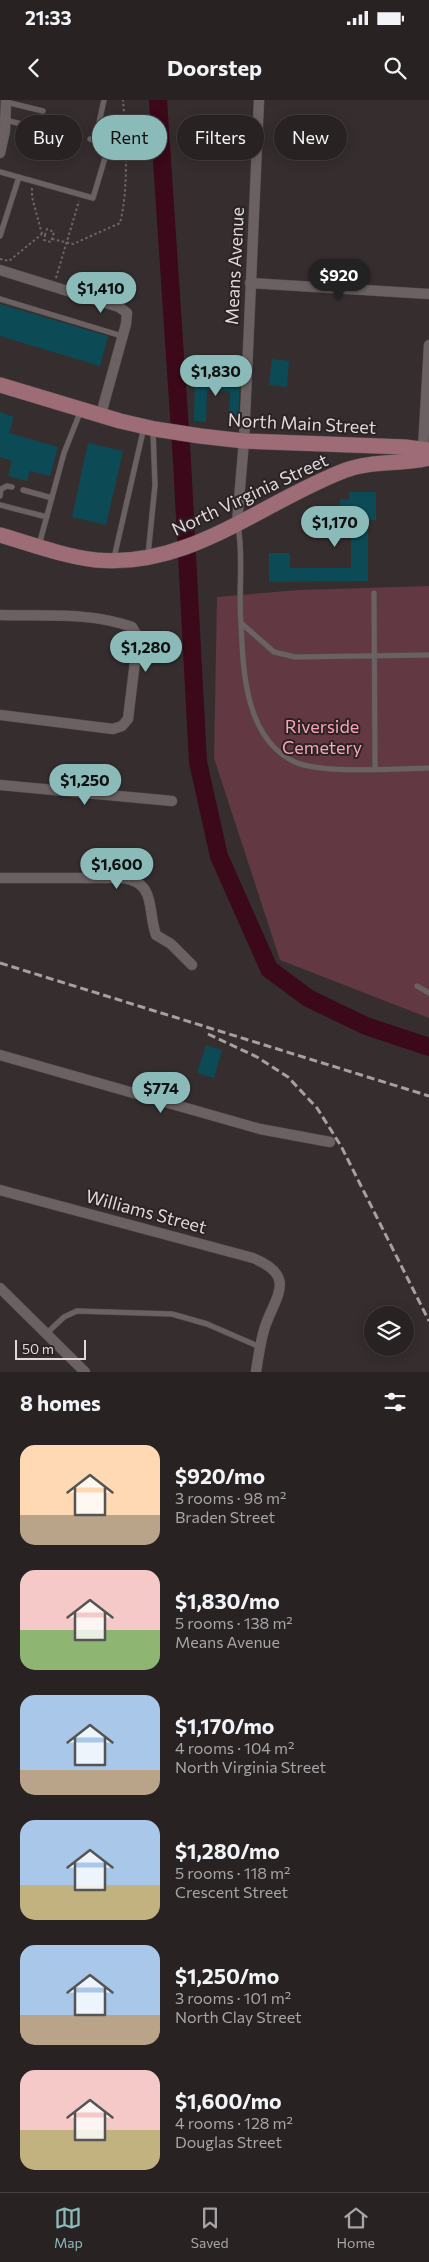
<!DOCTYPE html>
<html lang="en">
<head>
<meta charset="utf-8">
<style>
  :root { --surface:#282223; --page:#342f30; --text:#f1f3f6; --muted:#a5a4a6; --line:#443f41; --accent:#8bbbb9 }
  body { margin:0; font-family:Commissioner,sans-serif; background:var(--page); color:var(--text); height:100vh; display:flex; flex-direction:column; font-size:19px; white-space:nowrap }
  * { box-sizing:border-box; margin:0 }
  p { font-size:16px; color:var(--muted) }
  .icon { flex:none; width:28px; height:28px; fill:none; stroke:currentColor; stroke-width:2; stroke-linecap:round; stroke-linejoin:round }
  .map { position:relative; height:1272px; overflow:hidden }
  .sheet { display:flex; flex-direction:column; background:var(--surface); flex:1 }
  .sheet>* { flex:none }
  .banner { position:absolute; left:15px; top:15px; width:400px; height:45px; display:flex; gap:10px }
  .fabs { position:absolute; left:364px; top:1206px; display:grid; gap:10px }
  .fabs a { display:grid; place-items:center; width:50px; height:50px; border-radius:50%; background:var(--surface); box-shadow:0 2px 12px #0003,0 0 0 1px var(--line); font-size:25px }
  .scale { position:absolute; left:15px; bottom:12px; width:71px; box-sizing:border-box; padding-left:5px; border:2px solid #dfd9da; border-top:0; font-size:14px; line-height:18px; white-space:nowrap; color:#dfd9da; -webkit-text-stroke:4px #2c2325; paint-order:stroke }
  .price { position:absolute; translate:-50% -42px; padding:0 11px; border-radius:18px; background:var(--accent); color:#111; font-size:16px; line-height:32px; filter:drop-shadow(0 1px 2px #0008) }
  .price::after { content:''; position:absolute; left:50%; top:30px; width:15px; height:11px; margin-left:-8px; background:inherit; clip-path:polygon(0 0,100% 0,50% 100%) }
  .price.current { background:#222; color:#fff }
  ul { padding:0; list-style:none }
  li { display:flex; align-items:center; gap:15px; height:125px; padding:0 20px }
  li span { display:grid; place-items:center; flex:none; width:140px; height:100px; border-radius:15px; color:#555 }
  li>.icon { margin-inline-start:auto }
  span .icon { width:60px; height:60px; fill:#fffc; stroke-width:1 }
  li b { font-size:21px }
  h2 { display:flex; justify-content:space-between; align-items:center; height:60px; padding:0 20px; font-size:21px }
  .chip { padding:0 18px; border-radius:22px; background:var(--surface); box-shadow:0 2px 12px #0003,0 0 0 1px var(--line); font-size:18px; line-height:45px }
  .chip.current { background:var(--accent); color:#111 }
  .status { display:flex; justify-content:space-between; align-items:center; height:35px; padding:0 25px; background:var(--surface); direction:ltr }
  .status svg { height:14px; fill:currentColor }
  header { display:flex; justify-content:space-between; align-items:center; height:65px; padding:0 20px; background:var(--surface); font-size:22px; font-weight:700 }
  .dock { display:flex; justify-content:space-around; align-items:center; height:70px; border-top:1px solid var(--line); background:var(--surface); font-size:14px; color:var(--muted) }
  .dock a { display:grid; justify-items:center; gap:2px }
  .dock .current { color:var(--accent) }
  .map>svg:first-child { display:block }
  .green { fill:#623842 }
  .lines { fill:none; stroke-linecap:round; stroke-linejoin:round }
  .river { stroke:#3b0919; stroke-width:18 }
  .building { fill:#0c4b56 }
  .service-casing { stroke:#544c4e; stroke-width:6 }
  .minor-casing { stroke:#544c4e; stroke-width:11 }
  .primary-casing { stroke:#544c4e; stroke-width:16 }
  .path { stroke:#6d6567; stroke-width:2; stroke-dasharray:2.5 2.5; stroke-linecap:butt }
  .service { stroke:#6b6162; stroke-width:5 }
  .minor { stroke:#6b6162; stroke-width:10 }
  .primary { stroke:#9e6c76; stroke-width:15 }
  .rail { stroke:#a7a0a2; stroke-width:3; stroke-dasharray:8 4; stroke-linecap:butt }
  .labels { text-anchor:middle; stroke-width:4; stroke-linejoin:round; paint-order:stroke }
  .street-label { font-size:18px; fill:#dfd9da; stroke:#2c2325 }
  .park-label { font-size:18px; fill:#fba2b5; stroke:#2c2325 }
</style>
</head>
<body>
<div class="status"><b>21:33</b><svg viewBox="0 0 49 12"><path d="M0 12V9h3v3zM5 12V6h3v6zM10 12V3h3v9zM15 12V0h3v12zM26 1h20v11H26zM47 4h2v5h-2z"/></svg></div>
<header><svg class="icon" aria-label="back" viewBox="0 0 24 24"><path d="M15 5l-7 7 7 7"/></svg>Doorstep<svg class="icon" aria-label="search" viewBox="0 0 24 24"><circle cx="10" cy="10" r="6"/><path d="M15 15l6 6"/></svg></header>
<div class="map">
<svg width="429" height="1272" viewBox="0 0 429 1272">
  <rect width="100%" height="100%" fill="#362d2f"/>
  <path class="green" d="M429 486V918L280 860 214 658 217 497 299 490Z"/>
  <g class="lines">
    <path class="river" d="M158 0 182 361 198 662 219 756 269 869 308 898 366 926 429 947"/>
  </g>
  <path class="building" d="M0 204 108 236 100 266 0 236Z
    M272 259 289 261 287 287 269 285Z
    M195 274H205V280L232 281V278H240L238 323H229L230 291 207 290 206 322 194 321Z
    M0 312 14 317 9 333 58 347 50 376 30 371 27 381 8 376 12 361 0 357Z
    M88 343 123 351 106 425 72 417Z
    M349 392H376V420H368V481L269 482V453H290V468H351V413H341L340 399 349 400Z
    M206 945 222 950 214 978 197 973Z"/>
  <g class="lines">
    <defs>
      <path id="service" d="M6 2 43 11
        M0 19 74 36
        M90 39 100 42
        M0 72 93 98 105 58 97 32 104 0
        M0 136 19 77
        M0 199 122 236
        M23 390 52 398
        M0 396 1 389 7 386 12 387
        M0 405 47 417
        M238 426C244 458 238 491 241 523L274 552 295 557 429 555
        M39 445 64 353 81 310
        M148 455 155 385 153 331
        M114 458 144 327
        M374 493 375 669
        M241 523C243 571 245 639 295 662 321 674 398 669 429 668
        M417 886 429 893
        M47 1233 64 1217 77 1211 172 1214 207 1224 260 1247"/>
      <path id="minor" d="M0 53 5 31 6 0
        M0 170 119 207 127 213 126 224 101 314
        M250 183 429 194
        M423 348 429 245
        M237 423 244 341 259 0
        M0 515C43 516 91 512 132 527L138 537 128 619 122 626 113 629 0 615
        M0 685 172 701
        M0 778H123C157 783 147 810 156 835L171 844 192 865
        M0 955 260 1029 330 1042
        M0 1090 253 1158C299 1177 274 1197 264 1230 260 1244 258 1258 256 1272
        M0 1188 85 1272"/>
      <path id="primary" d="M0 285 120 321 155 329 200 336 244 341 405 347 429 350
        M0 435C31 444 63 456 96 460 190 469 263 401 346 370 373 360 402 365 429 358"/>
    </defs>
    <use href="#service" class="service-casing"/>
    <use href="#minor" class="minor-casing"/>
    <use href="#primary" class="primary-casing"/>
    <path class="path" d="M32 88V97L42 134 45 135 44 140 51 142 54 132 47 129 45 135
      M52 139 73 144 120 123C129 88 126 36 123 0
      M0 159 9 161 42 134
      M56 178 79 101"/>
    <use href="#service" class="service"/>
    <use href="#minor" class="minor"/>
    <use href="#primary" class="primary"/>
    <path class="rail" d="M0 863 429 996
      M208 934 257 957 288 977 317 1008 341 1046 429 1221"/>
  </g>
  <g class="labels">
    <g class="street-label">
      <text transform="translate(235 166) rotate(-87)" y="6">Means Avenue</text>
      <text transform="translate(302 324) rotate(3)" y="6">North Main Street</text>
      <text transform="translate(250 395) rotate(-25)" y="6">North Virginia Street</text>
      <text transform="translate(146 1112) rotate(15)" y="6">Williams Street</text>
    </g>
    <g class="park-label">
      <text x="322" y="633">Riverside<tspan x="322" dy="21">Cemetery</tspan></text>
    </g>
  </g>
</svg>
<div class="fabs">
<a><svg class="icon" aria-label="layers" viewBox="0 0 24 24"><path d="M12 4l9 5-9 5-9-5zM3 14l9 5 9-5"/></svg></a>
</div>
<div class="scale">50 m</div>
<b class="price current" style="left:339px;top:201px">$920</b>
<b class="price" style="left:101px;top:214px">$1,410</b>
<b class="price" style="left:216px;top:297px">$1,830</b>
<b class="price" style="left:335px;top:448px">$1,170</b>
<b class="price" style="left:146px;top:573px">$1,280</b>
<b class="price" style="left:85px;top:706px">$1,250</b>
<b class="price" style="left:117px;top:790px">$1,600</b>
<b class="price" style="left:161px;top:1014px">$774</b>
<div class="banner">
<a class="chip">Buy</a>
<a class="chip current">Rent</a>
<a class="chip">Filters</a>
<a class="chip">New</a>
</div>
</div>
<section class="sheet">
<h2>8 homes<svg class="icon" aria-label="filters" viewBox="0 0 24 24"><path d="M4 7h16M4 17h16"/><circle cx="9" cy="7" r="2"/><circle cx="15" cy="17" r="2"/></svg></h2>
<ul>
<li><span style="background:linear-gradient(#ffd9b3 70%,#b9a48a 0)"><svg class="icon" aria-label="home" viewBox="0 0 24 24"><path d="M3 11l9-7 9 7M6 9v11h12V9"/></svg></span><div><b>$920/mo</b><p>3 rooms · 98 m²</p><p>Braden Street</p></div></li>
<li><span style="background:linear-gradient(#f6c9c9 60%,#8fb573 0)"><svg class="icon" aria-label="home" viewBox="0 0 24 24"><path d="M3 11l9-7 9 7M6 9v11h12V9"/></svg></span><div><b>$1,830/mo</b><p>5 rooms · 138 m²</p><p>Means Avenue</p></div></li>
<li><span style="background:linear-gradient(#a9c7e8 75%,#b9a48a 0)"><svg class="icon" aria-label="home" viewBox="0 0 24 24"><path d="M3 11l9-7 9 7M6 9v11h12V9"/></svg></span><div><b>$1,170/mo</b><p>4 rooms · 104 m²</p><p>North Virginia Street</p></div></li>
<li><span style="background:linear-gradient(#a9c7e8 65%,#c2b280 0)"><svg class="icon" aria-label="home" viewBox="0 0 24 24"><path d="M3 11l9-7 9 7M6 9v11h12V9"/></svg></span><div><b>$1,280/mo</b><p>5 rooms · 118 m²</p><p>Crescent Street</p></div></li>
<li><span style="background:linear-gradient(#a9c7e8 70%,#b9a48a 0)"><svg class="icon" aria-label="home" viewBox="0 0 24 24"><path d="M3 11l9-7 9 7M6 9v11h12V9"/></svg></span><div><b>$1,250/mo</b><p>3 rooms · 101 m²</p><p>North Clay Street</p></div></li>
<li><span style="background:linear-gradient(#f6c9c9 60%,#c2b280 0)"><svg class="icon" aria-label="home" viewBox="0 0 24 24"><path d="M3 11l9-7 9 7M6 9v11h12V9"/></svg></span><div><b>$1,600/mo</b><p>4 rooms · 128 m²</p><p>Douglas Street</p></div></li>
</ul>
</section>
<nav class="dock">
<a class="current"><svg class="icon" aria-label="map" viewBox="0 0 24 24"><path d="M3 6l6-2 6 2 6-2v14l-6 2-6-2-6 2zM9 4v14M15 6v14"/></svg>Map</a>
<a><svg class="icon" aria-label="saved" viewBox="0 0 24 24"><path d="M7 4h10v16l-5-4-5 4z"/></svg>Saved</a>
<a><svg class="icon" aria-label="home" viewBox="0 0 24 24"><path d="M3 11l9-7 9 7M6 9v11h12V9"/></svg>Home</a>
</nav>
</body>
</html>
